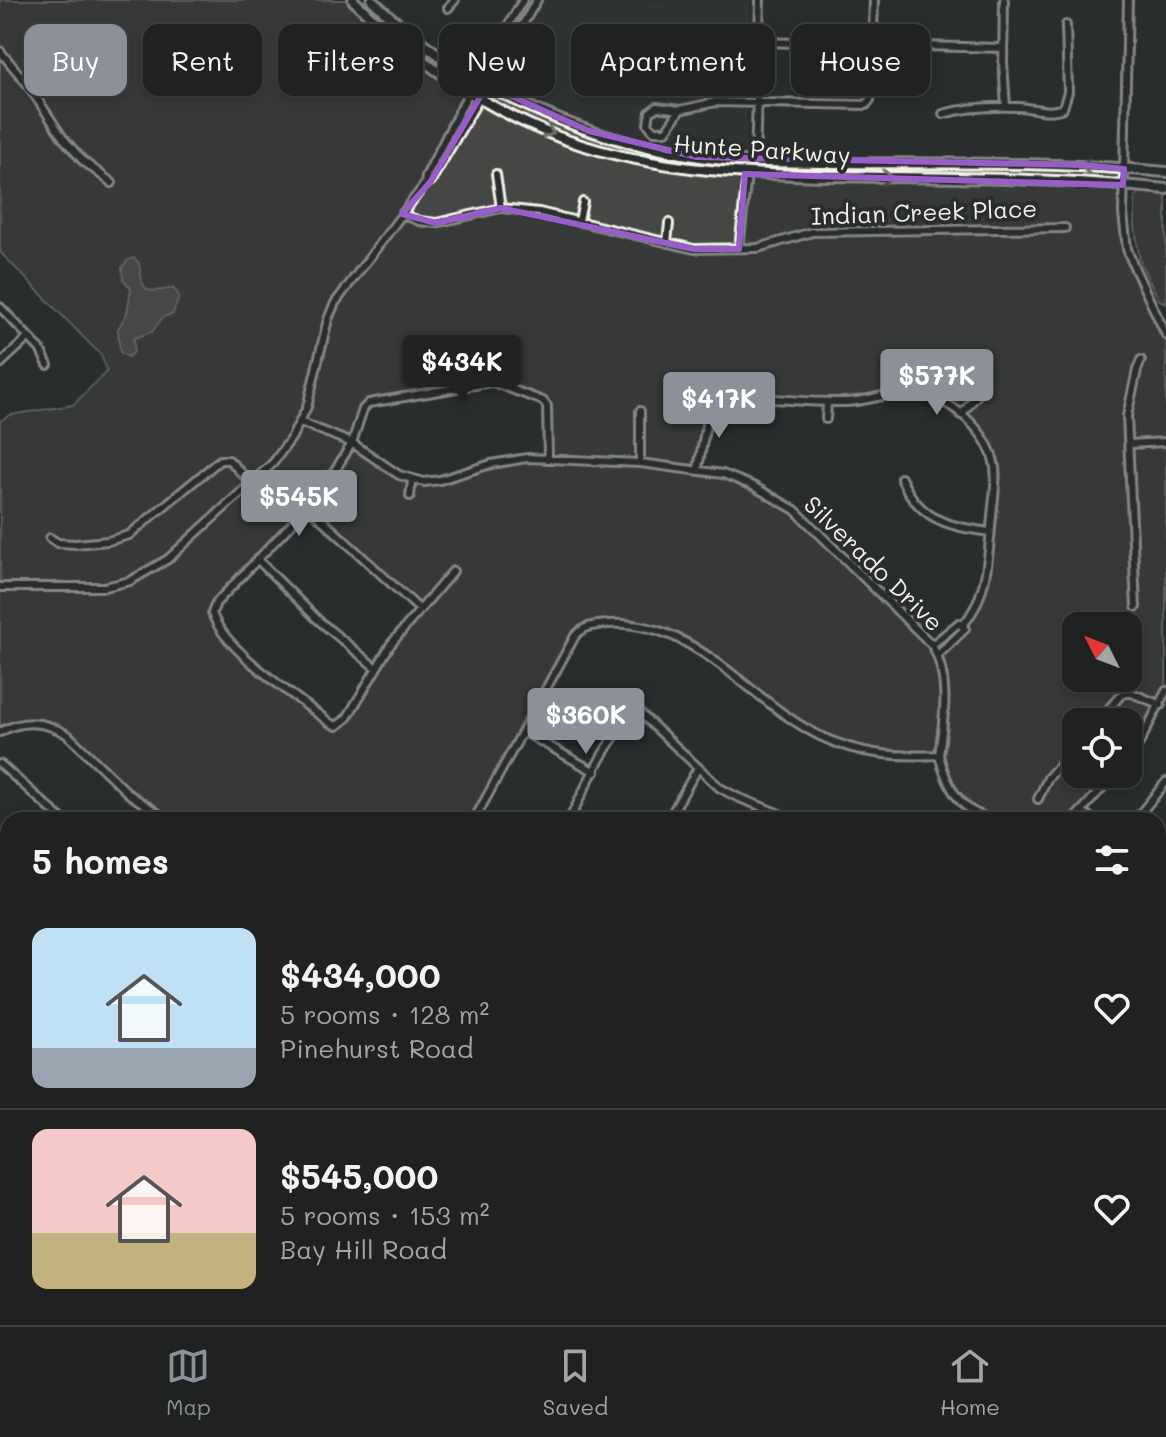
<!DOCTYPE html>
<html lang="en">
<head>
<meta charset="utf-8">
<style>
  :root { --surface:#202222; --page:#282a2a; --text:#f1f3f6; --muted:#a2a4a5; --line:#3d3f40; --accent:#8c9099 }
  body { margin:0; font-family:Mali,sans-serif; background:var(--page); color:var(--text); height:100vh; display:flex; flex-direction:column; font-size:30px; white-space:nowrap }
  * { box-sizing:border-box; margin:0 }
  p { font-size:26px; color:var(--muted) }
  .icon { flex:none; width:44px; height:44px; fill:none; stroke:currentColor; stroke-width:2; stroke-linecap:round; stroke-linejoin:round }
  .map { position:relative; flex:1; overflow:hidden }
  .panel { position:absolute; left:0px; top:812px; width:1166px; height:514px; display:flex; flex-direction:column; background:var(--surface); border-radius:24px 24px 0 0; box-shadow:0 4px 12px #0003,0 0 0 2px var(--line) }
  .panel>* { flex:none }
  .banner { position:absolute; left:24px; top:24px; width:1118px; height:72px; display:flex; gap:16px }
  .needle { width:52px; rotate:312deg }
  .fabs { position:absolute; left:1062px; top:612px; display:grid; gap:16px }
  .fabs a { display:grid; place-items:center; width:80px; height:80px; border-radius:16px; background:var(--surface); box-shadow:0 4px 12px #0003,0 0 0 2px var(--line); font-size:40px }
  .price { position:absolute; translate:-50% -68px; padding:0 18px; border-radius:8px; background:var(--accent); color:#fff; font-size:26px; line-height:52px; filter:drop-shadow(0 2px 4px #0008) }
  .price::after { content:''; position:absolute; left:50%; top:48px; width:24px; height:18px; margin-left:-12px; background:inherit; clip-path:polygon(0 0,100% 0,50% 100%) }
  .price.current { background:#222; color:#fff }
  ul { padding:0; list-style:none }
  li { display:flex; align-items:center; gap:24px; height:200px; padding:0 32px }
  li+li { border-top:2px solid var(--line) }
  li span { display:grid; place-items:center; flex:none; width:224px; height:160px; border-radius:16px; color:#555 }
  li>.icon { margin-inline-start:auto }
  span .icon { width:96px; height:96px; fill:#fffc; stroke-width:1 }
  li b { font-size:34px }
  h2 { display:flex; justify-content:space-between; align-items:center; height:96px; padding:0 32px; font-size:34px }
  .tag { padding:0 28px; border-radius:16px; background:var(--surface); box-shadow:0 4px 12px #0003,0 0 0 2px var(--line); font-size:28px; line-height:72px }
  .tag.current { background:var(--accent); color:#fff }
  .menu { display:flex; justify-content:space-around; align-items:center; height:112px; border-top:2px solid var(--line); background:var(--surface); font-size:22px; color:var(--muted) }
  .menu a { display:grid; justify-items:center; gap:4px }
  .menu .current { color:var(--accent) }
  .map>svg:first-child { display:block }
  .built { fill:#373a3a }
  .green { fill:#444645; stroke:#9c9c96; stroke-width:2; fill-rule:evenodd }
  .water { fill:#676866; stroke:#9f9f9a; stroke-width:2 }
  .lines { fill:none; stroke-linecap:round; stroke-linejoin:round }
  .minor-casing { stroke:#f4f1e8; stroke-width:12 }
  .major-casing { stroke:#f4f1e8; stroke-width:14 }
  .minor { stroke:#2a2d2e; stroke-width:6 }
  .major { stroke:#2a2d2e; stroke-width:8 }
  .oneway { stroke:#71726f }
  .marked { fill:none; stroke:#995dc9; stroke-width:6; stroke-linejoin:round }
  .labels { text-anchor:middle; stroke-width:8; stroke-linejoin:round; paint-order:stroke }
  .street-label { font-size:24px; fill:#f4f1e8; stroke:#2a2d2e }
</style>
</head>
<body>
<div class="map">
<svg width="1166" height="1325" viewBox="0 0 1166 1325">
  <rect width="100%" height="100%" fill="#2a2d2e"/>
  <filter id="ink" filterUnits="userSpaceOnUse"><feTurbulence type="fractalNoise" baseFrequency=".0125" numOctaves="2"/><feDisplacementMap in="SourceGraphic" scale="16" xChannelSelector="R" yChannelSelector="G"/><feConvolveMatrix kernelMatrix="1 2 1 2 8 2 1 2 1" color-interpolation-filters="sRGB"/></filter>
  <g filter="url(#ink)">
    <path class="built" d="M540 0H750L746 153H710L648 142 601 129 497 84Z"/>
    <path class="green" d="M0 0H364C454 84 561 141 683 160 731 167 780 166 828 167 925 169 1023 167 1119 174L1128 247 1166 334V693L1128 759V722H1076V774H1116L1074 820H986L954 785 942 754C890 756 841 746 796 718 741 685 690 612 617 623 605 624 593 629 581 631L477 820H174L123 784 62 728 35 721 0 733V421L10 415 73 405 107 371 101 355 0 252ZM494 382 545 404 548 457 494 463 425 482 398 474 352 443 370 405ZM915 390 943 398 983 431 995 453 999 475 981 596 962 628 936 648 925 632 802 513 753 484 700 468 714 407 718 402 726 398 856 401ZM311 507 421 609 392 646 341 723C320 720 261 670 244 653 233 644 225 630 216 619L214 613 218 603ZM1076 626H1128V678H1076Z
      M1141 191 1166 195V303L1159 300 1140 262 1135 228V197Z
      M1158 1120H1166V1164L1158 1180Z"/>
    <path class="water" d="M134 258 139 263C142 290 143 295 172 288 185 296 175 303 173 314L163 317 152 332 134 338V352L128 357 120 352 118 329 127 313 131 288 123 279 122 267 128 260Z"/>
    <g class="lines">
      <defs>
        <path id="minor" d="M1004 0 1003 63 1006 107
          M1128 0 1123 213 1127 249 1134 267 1166 335
          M448 8 455 0
          M759 42 1003 48
          M0 51 28 85 63 138 83 161 112 183
          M680 110 666 131H654L648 124 650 112 657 107 680 110 716 102 866 105 870 100 871 93 874 0
          M943 114C967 107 994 106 1019 107 1034 108 1049 114 1063 108L1068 92 1066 25
          M755 161 760 0
          M496 174 501 208
          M425 184 426 176 469 92 523 0
          M402 214 419 221 436 223 501 208 539 212 694 249 758 248 812 232 1065 228
          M579 221 583 202
          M667 243 669 223
          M739 249 747 174
          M0 307 40 349 48 365
          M0 364 28 338
          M640 411V463
          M961 415 982 389
          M826 419 827 402
          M300 422 352 443 399 475 424 482 440 480 491 464 527 458 640 463 723 474 753 486 795 510 932 645C951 679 944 718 939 755 944 775 954 800 972 811 978 815 982 814 988 820
          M1129 444 1166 442
          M698 468 709 409 714 401 722 398C763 396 803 403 844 402 865 402 883 394 904 392 942 389 991 430 995 468 997 483 993 501 992 517 988 554 989 597 962 626
          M901 478C920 521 948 526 990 532
          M410 496 412 480
          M308 507 419 609
          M50 538 58 543 76 544 108 541 129 535 220 460H229L251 483
          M257 559 318 620 376 668
          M453 571 391 644 347 718 337 726 330 723C297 697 224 651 212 613L216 603 322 492 352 443 363 409 369 403 492 382 543 401 547 406 548 457
          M0 587H105L130 581 168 559 273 463 292 437 307 407 328 319 335 303 425 184 431 181 537 0
          M1136 607 1127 416 1137 370 1141 360
          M932 645 959 623 965 629 937 656
          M1097 722 1121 695 1129 692 1161 705
          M0 732C23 719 46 721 68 735L129 794 168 820
          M524 732 595 772
          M1128 759 1140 742 1166 691
          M0 764 63 820
          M1038 799 1048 778 1076 746
          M1082 811 1093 820
          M474 820 575 636C585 625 595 625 608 624 697 619 747 700 820 736 860 755 896 757 939 755
          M569 820C583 794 612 722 641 714L720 788 737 797 795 820
          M668 820 698 768
          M1073 820 1115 774
          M1135 820 1166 782
          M1158 945 1166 939
          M1158 991 1166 1011
          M0 1219 8 1213
          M299 1318 300 1325
          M469 1318 500 1325
          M562 1318 573 1325
          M719 1318V1325
          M779 1318 781 1325
          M973 1324C1004 1318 1034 1316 1064 1325
          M313 1325 314 1318
          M360 1325V1318
          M436 1325 438 1318
          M513 1325 515 1318
          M651 1325 663 1318
          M1028 1325H1033"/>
        <path id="major" d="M353 0C414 60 484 109 564 139 666 176 775 175 882 177 976 178 1072 179 1166 189
          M372 0C459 84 575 138 694 156 742 164 791 162 839 163 948 164 1058 161 1166 172
          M0 1104 8 1119
          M0 1124 8 1137
          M1158 1252 1166 1233
          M1158 1290 1166 1275
          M185 1318 197 1325
          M209 1318 221 1325
          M1122 1325 1126 1318
          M1139 1325 1143 1318"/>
      </defs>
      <use href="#minor" class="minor-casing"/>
      <use href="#major" class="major-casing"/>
      <use href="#minor" class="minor"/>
      <use href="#major" class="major"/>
    </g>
    <defs><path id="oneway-chevron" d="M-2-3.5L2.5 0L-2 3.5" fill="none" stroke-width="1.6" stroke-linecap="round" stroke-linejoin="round" transform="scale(2)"/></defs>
    <g class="oneway">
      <use href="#oneway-chevron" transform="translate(549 132) rotate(23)"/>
      <use href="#oneway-chevron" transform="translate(1085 166) rotate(-178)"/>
      <use href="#oneway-chevron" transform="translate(887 177) rotate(1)"/>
    </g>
  </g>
  <path d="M0 0H1166V1325H0ZM487 85 589 131 697 157 1084 165 1124 169 1123 185 745 174 739 249H694L501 208 436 223 402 214 431 181Z" fill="#2a2d2e" fill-opacity=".55" fill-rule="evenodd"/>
  <path class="marked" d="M487 85 589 131 697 157 1084 165 1124 169 1123 185 745 174 739 249H694L501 208 436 223 402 214 431 181Z"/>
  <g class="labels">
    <g class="street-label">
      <text transform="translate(762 150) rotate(4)" y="8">Hunte Parkway</text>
      <text transform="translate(924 213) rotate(-2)" y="8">Indian Creek Place</text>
      <text transform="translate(873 564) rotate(44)" y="8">Silverado Drive</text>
    </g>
  </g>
</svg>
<div class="fabs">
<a><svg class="needle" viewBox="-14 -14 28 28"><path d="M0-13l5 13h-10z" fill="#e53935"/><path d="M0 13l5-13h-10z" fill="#a2a4a5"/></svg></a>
<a><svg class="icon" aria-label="locate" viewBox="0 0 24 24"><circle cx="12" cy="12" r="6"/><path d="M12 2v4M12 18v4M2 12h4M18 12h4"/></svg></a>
</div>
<b class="price current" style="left:462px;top:403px">$434K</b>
<b class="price" style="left:937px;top:417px">$577K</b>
<b class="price" style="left:719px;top:440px">$417K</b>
<b class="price" style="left:299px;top:538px">$545K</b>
<b class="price" style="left:586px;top:756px">$360K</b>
<div class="banner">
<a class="tag current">Buy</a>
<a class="tag">Rent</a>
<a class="tag">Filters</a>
<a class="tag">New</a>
<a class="tag">Apartment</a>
<a class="tag">House</a>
</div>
<section class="panel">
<h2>5 homes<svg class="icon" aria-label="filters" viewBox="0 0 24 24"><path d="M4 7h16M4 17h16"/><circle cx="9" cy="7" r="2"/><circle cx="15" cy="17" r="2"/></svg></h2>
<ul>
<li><span style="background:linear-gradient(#bfe0f5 75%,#9aa5b1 0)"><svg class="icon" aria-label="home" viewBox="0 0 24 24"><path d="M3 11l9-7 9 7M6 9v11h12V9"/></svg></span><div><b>$434,000</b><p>5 rooms · 128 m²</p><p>Pinehurst Road</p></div><svg class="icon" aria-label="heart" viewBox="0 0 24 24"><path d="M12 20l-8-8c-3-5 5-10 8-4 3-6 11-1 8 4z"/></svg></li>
<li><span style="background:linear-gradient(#f6c9c9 65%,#c2b280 0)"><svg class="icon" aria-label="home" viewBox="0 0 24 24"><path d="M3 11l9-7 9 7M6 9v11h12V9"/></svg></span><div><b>$545,000</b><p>5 rooms · 153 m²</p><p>Bay Hill Road</p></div><svg class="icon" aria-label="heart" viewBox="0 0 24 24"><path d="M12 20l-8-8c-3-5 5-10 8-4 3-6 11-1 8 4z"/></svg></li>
</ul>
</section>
</div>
<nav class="menu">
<a class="current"><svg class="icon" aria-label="map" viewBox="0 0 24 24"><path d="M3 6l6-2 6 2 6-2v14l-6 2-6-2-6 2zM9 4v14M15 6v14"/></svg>Map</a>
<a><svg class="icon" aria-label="saved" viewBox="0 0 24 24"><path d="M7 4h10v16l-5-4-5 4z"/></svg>Saved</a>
<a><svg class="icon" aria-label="home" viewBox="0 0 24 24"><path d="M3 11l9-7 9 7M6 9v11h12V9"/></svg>Home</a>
</nav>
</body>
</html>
